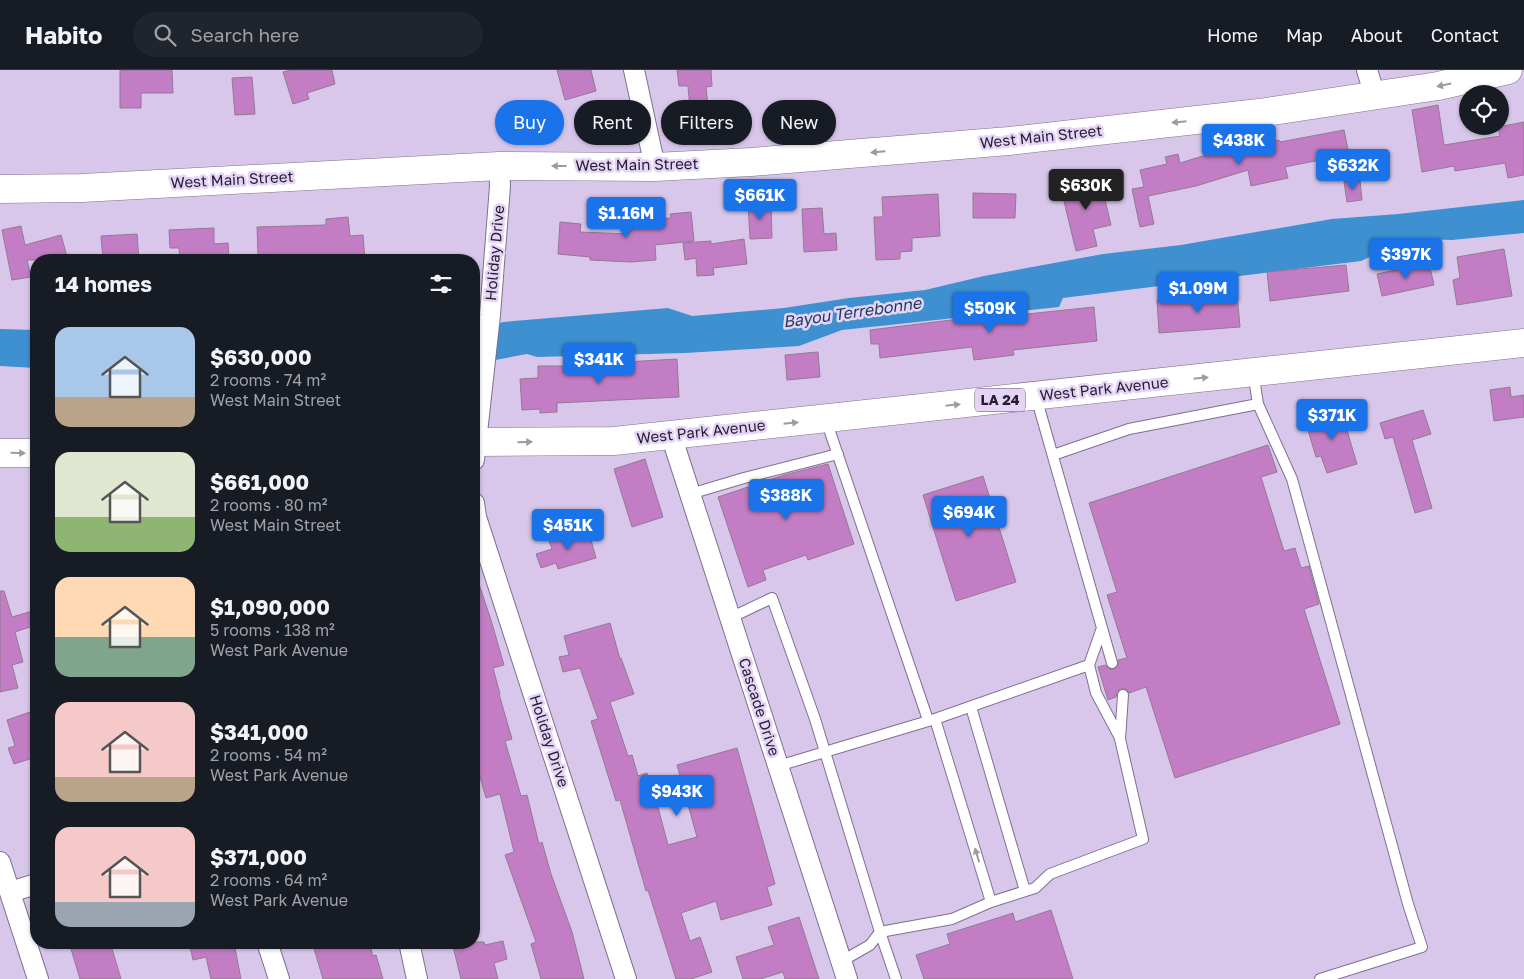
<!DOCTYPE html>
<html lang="en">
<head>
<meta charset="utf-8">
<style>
  :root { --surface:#171b24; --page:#20242c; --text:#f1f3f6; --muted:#9ea1a6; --line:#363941; --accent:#1a73e8 }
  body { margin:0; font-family:"Golos Text",sans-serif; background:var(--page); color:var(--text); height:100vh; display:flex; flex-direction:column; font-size:19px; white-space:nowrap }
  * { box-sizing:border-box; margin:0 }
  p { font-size:16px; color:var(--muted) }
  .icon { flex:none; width:28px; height:28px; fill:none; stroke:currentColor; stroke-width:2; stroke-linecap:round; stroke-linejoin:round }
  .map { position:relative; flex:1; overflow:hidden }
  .drawer { position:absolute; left:30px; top:184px; width:450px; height:695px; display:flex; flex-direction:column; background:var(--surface); border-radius:20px; box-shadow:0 1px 4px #0004 }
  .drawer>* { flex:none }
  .guide { position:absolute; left:495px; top:30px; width:475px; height:45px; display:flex; gap:10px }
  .controls { position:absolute; left:1459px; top:15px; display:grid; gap:10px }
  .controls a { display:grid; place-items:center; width:50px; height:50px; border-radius:50%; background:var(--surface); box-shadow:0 1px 4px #0004; font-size:25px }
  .price { position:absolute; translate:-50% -42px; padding:0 11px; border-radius:5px; background:var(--accent); color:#fff; font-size:16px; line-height:32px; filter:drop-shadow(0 1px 2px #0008) }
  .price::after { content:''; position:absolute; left:50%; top:30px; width:15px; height:11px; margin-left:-8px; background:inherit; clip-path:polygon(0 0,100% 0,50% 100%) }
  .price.current { background:#222; color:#fff }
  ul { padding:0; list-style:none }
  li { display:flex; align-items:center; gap:15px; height:125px; padding:0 25px }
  li span { display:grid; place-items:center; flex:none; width:140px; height:100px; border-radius:15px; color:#555 }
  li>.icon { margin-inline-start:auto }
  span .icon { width:60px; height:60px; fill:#fffc; stroke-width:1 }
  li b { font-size:21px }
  h2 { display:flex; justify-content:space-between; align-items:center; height:60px; padding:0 25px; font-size:21px }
  .tag { padding:0 18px; border-radius:22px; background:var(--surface); box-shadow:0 1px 4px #0004; font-size:18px; line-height:45px }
  .tag.current { background:var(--accent); color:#fff }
  header { display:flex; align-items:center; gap:30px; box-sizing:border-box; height:70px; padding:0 25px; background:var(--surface); border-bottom:1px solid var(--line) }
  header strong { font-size:24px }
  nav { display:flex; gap:28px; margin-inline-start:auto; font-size:18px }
  .search { width:350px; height:45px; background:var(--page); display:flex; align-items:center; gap:12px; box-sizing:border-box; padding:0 18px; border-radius:28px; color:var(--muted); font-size:19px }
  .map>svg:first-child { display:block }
  .water { fill:#3e90d1 }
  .building { fill:#c27dc4; stroke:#947994 }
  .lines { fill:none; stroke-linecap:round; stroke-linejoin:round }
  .service-casing { stroke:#7f7090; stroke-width:12 }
  .minor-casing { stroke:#7f7090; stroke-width:22 }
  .primary-casing { stroke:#7f7090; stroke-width:29 }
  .service { stroke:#fff; stroke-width:10 }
  .minor { stroke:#fff; stroke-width:20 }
  .primary { stroke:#fff; stroke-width:28 }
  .oneway { fill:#9d9aa0 }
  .labels { text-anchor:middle; stroke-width:5; stroke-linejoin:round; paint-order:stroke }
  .shield { fill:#e5d4f8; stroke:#5f5568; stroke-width:1 }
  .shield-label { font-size:14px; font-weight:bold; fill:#251e2b }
  .street-label { font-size:15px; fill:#251e2b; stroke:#e5d4f8 }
  .water-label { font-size:16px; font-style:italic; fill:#183a55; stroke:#e5d4f8 }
</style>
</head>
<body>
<header>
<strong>Habito</strong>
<div class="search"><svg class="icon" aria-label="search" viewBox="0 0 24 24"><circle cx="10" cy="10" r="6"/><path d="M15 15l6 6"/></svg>Search here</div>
<nav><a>Home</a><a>Map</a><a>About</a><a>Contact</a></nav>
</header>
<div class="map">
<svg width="1524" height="909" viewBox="0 0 1524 909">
  <rect width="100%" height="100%" fill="#d8c7eb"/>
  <path class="water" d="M1524 130V163L1452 170 1423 169 1406 170 1361 191 1063 228 1059 237 842 260 799 276 685 283 537 287 527 284 474 294V264L503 252 668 238 692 246 784 238 849 228 925 220 984 206 1103 184 1181 175 1332 149 1398 144Z
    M0 259 36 260V298L0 296Z"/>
  <path class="building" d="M120 0H172L173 23H141V38H120Z
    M291 0H332L335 14 307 23 309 29 293 34 283 2Z
    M557 0H591L596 21 565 30Z
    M677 0H711L712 16 706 17 708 37 690 39 688 16H679Z
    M252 7 255 44 235 45 232 8Z
    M1438 35 1444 75 1500 66 1498 57 1524 52V105L1508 108 1505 93 1455 101 1454 96 1422 102 1412 40Z
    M1344 60 1351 94 1332 98 1330 88 1285 97 1288 108 1251 116 1248 100 1196 116 1148 126 1154 154 1140 157 1132 119 1144 117 1140 100 1167 94 1165 87 1178 84 1180 93 1229 78 1230 81 1279 70 1280 72Z
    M1099 105 1111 155 1093 159 1097 176 1076 181 1062 123 1077 119 1075 110Z
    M1360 110 1362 130 1347 132 1344 112Z
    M973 123 1016 124 1015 148H973Z
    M938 124 940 166 912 168V181L900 182V189L876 190 874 147H883L882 127Z
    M771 133 772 168 750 169 748 134Z
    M822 138 824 164 836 163 837 180 804 182 802 139Z
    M691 142 694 171 655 175 656 190 631 192 590 190V187L558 184 560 152 581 154 580 162 629 164 628 151 671 148 670 144Z
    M348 147 350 166 363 165 365 190H266L265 184 258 185 257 157 326 155V149Z
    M21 156 25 175 61 165 68 190H27L31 207 12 210 2 160Z
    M214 158V174L228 173 229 190H180L179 178H170L169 160Z
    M137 164 139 190H103L101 166Z
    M744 169 747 194 713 198 714 205 697 206 696 188 685 190 683 173 711 171V174Z
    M1504 179 1512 226 1457 235 1453 210 1460 208 1457 187Z
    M1429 193 1434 215 1382 226 1377 204Z
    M1346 195 1349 221 1270 231 1267 202Z
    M1237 224 1240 257 1159 263 1157 230Z
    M1094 237 1097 271 1013 280 1014 285 974 290 972 277 880 288 879 274H871L870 260 1008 243V246Z
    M818 282 820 307 787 310 785 285Z
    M677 289 679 327 557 333V342L540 343V339L522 340 520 309 538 308V296H594V304L626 303 625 292Z
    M1510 317 1511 327 1524 325V347L1494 351 1490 320Z
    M1341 340 1357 394 1327 403 1321 386 1316 387 1305 350Z
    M1423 340 1431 364 1412 370 1432 438 1415 443 1393 367 1385 369 1380 353Z
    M1268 375 1277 402 1261 407 1284 481 1295 478 1301 498 1309 496 1319 534 1304 539 1340 654 1175 708 1146 617 1129 623 1126 619H1120L1117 622 1116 627 1108 630 1098 597 1105 595 1110 599H1114L1118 595V590L1127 588 1107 525 1117 522 1089 433Z
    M645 389 663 447 632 457 614 399Z
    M828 394 854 474 808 490 806 485 763 500 766 510 748 517 718 427 784 405Z
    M983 406 1016 512 956 531 923 425Z
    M588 459 596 488 558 499 556 493 541 498 536 484 552 479 549 471Z
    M474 508H477L491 550 504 595 493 598 500 624H499L512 669 505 671 521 726 527 725 539 774 542 772 551 804 572 862 584 909H541L531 874 536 872 505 785 514 782 500 724 486 728 474 686Z
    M0 521H4L12 547 36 540V555L15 562 23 592 12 595 18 618 0 622Z
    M610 553 620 589 621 588 634 624 610 632 628 686 632 685 638 706 647 703 656 730 668 775 697 767 677 695 737 678 775 814 767 817 772 835 721 850 716 831 681 843 690 871 700 867 712 902 691 909H676L648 820 646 821 620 730 616 731 591 651 598 649 580 598 563 602 559 587 569 585 564 566Z
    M30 642 36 662V687L14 694 8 678 15 676 7 650Z
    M1051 840 1073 909H924L916 885 950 874 947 864 1013 843 1015 852Z
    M799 847 819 909H785L783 902 760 909H743L736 887 774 875 768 857Z
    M503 871 507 889 494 893 498 909H461L452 872H484L485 875Z
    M69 872H110L121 909H80Z
    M189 872H226L228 879 235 878 241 909H211L206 887 193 890Z
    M312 872H369L373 886 376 885 383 909H323Z"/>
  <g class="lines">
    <defs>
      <path id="service" d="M1036 327 1112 593
        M1258 334 1292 409 1408 834 1422 877 1320 909
        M826 350 928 650
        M1053 385 1129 359 1258 334 1253 302
        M690 424 744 408 838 384
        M730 548 772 528 815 649 880 862 952 849 991 832 1035 818 1050 804 1143 769 1120 669 1123 625
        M1102 558 1089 595 1096 623 1120 668
        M971 637 1025 821
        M935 649 991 832
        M778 696 935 649 1089 595
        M880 862 896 909
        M842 891 870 875 880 862"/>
      <path id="minor" d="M634 0 655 97
        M1367 0 1375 26
        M671 365 847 909
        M474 390 490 245 500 116 499 96
        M474 433 476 447 626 909
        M0 792 38 909
        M10 822 36 814
        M267 872 279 909
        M409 872 417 909"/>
      <path id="primary" d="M0 119 82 118 499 96 655 97 751 92 1009 71 1259 43 1438 16 1508 0
        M474 372 614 371 1524 273
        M0 383H36"/>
    </defs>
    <use href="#service" class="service-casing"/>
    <use href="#minor" class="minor-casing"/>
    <use href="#primary" class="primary-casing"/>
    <use href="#service" class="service"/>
    <use href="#minor" class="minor"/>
    <use href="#primary" class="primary"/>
  </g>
  <defs><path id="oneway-solid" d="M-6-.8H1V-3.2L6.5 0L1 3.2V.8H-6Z" transform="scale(1.25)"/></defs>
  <g class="oneway">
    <use href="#oneway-solid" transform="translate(1444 15) rotate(168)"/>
    <use href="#oneway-solid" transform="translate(1179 52) rotate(174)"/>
    <use href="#oneway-solid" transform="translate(878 82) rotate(175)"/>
    <use href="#oneway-solid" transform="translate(559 96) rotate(-180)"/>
    <use href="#oneway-solid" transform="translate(1201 308) rotate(-6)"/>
    <use href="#oneway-solid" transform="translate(953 335) rotate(-6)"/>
    <use href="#oneway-solid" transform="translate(791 353) rotate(-6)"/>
    <use href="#oneway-solid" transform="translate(525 372) rotate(-1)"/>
    <use href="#oneway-solid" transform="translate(18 383) rotate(1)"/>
    <use href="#oneway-solid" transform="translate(977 785) rotate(-107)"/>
  </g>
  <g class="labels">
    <rect class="shield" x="975" y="318.5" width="50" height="23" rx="4"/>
    <g class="shield-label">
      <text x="1000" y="335">LA 24</text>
    </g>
    <g class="street-label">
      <text transform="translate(1041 67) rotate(-6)" y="5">West Main Street</text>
      <text transform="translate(637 95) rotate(-1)" y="5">West Main Street</text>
      <text transform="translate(232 110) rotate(-3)" y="5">West Main Street</text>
      <text transform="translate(495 183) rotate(-85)" y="5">Holiday Drive</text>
      <text transform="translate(1104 319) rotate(-6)" y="5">West Park Avenue</text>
      <text transform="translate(701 362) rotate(-6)" y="5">West Park Avenue</text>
      <text transform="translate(759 637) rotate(72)" y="5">Cascade Drive</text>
      <text transform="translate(549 671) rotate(72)" y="5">Holiday Drive</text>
    </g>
    <g class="water-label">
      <text transform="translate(852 242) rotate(-8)" y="6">Bayou Terrebonne</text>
    </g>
  </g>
</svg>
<div class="controls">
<a><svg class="icon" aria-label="locate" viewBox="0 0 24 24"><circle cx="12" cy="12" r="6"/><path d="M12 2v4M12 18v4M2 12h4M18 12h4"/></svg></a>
</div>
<b class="price" style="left:1239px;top:96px">$438K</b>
<b class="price" style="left:1353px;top:121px">$632K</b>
<b class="price current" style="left:1086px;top:141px">$630K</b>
<b class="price" style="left:760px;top:151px">$661K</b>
<b class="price" style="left:626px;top:169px">$1.16M</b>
<b class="price" style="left:1406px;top:210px">$397K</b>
<b class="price" style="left:1198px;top:244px">$1.09M</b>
<b class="price" style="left:990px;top:264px">$509K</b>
<b class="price" style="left:599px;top:315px">$341K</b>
<b class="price" style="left:1332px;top:371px">$371K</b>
<b class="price" style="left:786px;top:451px">$388K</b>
<b class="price" style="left:969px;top:468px">$694K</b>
<b class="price" style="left:568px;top:481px">$451K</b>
<b class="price" style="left:677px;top:747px">$943K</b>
<div class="guide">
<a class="tag current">Buy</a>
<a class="tag">Rent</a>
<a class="tag">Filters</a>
<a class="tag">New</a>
</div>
<section class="drawer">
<h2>14 homes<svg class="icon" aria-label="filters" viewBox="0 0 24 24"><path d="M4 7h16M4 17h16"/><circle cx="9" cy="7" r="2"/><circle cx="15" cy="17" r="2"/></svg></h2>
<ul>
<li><span style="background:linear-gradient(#a9c7e8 70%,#b9a48a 0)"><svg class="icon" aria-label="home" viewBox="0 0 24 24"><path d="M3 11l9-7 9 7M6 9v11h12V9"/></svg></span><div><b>$630,000</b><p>2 rooms · 74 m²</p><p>West Main Street</p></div></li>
<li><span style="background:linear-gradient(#dfe7d0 65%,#8fb573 0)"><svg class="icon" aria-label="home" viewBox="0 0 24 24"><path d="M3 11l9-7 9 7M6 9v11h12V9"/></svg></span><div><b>$661,000</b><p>2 rooms · 80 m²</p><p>West Main Street</p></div></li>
<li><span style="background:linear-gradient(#ffd9b3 60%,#7fa58c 0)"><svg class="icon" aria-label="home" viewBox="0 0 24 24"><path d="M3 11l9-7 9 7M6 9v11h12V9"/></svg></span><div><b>$1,090,000</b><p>5 rooms · 138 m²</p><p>West Park Avenue</p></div></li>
<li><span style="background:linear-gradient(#f6c9c9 75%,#b9a48a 0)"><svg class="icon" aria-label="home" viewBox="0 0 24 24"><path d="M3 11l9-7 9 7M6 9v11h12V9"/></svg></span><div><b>$341,000</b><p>2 rooms · 54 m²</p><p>West Park Avenue</p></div></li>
<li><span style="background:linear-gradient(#f6c9c9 75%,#9aa5b1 0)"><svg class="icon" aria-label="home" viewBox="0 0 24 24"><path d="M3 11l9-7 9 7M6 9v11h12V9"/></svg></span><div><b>$371,000</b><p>2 rooms · 64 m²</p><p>West Park Avenue</p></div></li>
</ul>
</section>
</div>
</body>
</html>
